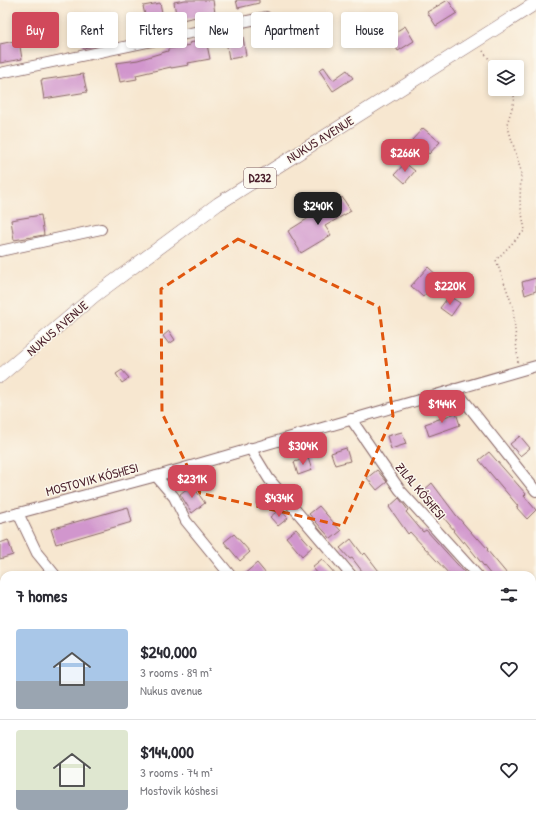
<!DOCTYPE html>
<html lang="en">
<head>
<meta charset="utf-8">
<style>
  :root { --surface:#fff; --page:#f2f2f3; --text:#2b2b33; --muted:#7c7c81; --line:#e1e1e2; --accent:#d1495b }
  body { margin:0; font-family:"Patrick Hand",sans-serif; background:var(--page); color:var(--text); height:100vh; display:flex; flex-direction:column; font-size:15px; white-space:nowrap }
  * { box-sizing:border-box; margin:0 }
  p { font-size:13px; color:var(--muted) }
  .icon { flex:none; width:22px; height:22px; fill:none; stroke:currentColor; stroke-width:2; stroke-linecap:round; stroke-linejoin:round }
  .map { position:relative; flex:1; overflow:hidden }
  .details { position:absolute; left:0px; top:571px; width:536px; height:256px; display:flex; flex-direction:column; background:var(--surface); border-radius:12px 12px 0 0; box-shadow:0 2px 6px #0003 }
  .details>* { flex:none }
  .hud { position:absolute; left:12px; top:12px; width:512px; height:36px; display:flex; gap:8px }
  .tools { position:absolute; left:488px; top:60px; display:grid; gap:8px }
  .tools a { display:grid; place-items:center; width:36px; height:36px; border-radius:4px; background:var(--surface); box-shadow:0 2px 6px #0003; font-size:20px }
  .price { position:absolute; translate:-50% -34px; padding:0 9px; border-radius:8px; background:var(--accent); color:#fff; font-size:13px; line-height:26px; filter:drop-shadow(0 1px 2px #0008) }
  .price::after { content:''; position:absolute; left:50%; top:24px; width:12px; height:9px; margin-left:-6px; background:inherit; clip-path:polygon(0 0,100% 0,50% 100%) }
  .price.on { background:#222; color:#fff }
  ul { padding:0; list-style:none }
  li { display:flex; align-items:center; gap:12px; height:100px; padding:0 16px }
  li+li { border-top:1px solid var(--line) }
  li span { display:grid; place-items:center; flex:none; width:112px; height:80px; border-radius:4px; color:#555 }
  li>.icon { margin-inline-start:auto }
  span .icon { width:48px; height:48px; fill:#fffc; stroke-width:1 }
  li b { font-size:17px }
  h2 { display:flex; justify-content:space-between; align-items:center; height:48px; padding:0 16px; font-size:17px }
  .pill { padding:0 14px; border-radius:4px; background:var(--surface); box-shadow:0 2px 6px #0003; font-size:14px; line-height:36px }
  .pill.on { background:var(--accent); color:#fff }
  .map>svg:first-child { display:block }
  .building { fill:#d196cd }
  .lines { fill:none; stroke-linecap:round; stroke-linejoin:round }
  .minor-casing { stroke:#876565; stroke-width:12 }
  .major-casing { stroke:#876565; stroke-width:14 }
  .path { stroke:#876565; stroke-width:1.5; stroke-dasharray:1 3; stroke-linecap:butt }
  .minor { stroke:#fff; stroke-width:10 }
  .major { stroke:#fff; stroke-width:13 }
  .marked { fill:none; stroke:#e0560e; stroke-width:3; stroke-dasharray:8 5; stroke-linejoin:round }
  .labels { text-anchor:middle; stroke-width:3; stroke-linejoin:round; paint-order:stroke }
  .shield { fill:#fbf7ec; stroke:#7f6065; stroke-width:1 }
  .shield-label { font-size:12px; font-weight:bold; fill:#4a1f2b }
  .street-label { font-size:13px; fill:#4a1f2b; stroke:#fbf7ec }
</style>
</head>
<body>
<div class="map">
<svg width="536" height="827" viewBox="0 0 536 827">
  <rect width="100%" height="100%" fill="#fbf7ec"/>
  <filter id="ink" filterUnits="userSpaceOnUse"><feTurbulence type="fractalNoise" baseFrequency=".025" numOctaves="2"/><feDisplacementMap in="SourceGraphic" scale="8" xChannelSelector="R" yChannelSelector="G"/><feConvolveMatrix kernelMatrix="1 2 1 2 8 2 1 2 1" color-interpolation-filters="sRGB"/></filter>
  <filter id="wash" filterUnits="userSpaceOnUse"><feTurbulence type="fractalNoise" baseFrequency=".012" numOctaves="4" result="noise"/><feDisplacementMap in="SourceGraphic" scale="16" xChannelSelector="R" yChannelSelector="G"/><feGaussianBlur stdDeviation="0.9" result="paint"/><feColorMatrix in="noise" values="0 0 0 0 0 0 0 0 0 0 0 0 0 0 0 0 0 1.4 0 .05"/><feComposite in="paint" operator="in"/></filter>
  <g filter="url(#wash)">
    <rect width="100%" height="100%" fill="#f7e7d0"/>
    <g id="blocks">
      <path class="building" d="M185 0H213L215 13 177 21 174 2Z
        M236 0H259V3L238 8Z
        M448 0 457 13 436 26 427 12Z
        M160 3 164 22 147 25 143 6Z
        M97 26 100 45 83 48 80 29Z
        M405 26 414 41 398 51 389 36Z
        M243 37 246 56 229 59 226 40Z
        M19 40 22 59 0 63V44Z
        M206 40 210 59 188 63 189 65 171 68V67L136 75 137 79 120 82 116 63 138 60 168 51V49L190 45 189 43Z
        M324 67 333 80 347 70 353 78 333 91 319 70Z
        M83 74 87 92 44 99 41 80Z
        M423 128 440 142 429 154 412 140Z
        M405 163 415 171 405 183 395 174Z
        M342 197 351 211 325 226 331 235 301 253 288 231Z
        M41 215 44 235 14 240 11 220Z
        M428 267 440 278 423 297 411 286Z
        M536 278V291L525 295 522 282Z
        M449 296 460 303 451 316 440 308Z
        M169 331 175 340 169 344 163 336Z
        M122 370 129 378 122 383 116 374Z
        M456 413 460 425 429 436 425 424Z
        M402 432 406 444 391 449 387 436Z
        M520 436 530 448 520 456 510 444Z
        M346 448 350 461 335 465 331 453Z
        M489 452 526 494 524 496 536 510 527 519 516 507 518 506 479 460Z
        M308 458 312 470 298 475 294 462Z
        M377 470 387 482 377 490 367 478Z
        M432 483 456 515 477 539 478 538 488 549 487 550 508 575H491L464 541 463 543 453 531 454 530 422 492Z
        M192 485 205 503 192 513 180 494Z
        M399 498 408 510 406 512 423 532 426 530 467 575H450L410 532 408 534 389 507Z
        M319 506 341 531 331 539 309 514Z
        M128 507 132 522 56 544 51 529Z
        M280 509 288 518 278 526 270 517Z
        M296 529 312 547 302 556 286 537Z
        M234 534 250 552 240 561 224 542Z
        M351 539 363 555 365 553 382 575H365L352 558 350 559 340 548Z
        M8 540 13 555 0 559V543Z
        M322 559 336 575H319L312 567Z
        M257 563 267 575H243Z"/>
    </g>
  </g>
  <g filter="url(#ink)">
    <use href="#blocks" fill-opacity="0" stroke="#876565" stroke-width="1"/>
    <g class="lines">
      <defs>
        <path id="minor" d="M0 73 266 17
          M0 251 101 229
          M455 389 536 491
          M351 419 400 490 477 575
          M250 448 269 479 351 575
          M156 476 174 497 186 521 230 575
          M18 513 37 553 55 575
          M0 518 160 475 536 366
          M532 635 536 639
          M532 654 536 651
          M0 667 4 672
          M532 784 536 789
          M125 823 129 827
          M258 823 261 827
          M435 823 438 827
          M319 827 324 823"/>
        <path id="major" d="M0 376 94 296 218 204 536 3"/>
      </defs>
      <use href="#minor" class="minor-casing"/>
      <use href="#major" class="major-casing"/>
      <path class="path" d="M483 51 495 67
        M510 89 515 98 507 124 521 171 520 203 525 230 496 260 513 307 518 363"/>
      <use href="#minor" class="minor"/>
      <use href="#major" class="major"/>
    </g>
  </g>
  <path class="marked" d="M238 239 379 307 393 416 343 526 200 493 162 413 161 289Z"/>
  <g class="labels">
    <rect class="shield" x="244" y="168" width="32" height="20" rx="3"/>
    <g class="shield-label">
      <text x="260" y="182">D232</text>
    </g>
    <g class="street-label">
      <text transform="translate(320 139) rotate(-32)" y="5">NUKUS AVENUE</text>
      <text transform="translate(57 328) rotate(-41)" y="5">NUKUS AVENUE</text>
      <text transform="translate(92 479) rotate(-15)" y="5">MOSTOVIK KÓSHESI</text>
      <text transform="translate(421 491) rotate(50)" y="5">ZILAL KÓSHESI</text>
    </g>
  </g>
</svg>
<div class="tools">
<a><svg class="icon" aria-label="layers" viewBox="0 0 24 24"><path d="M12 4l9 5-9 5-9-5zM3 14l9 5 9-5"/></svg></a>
</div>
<b class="price" style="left:405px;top:173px">$266K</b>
<b class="price on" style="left:318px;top:226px">$240K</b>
<b class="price" style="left:450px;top:306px">$220K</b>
<b class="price" style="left:442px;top:424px">$144K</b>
<b class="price" style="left:303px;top:466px">$304K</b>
<b class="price" style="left:192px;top:499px">$231K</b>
<b class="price" style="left:279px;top:518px">$434K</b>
<div class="hud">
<a class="pill on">Buy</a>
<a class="pill">Rent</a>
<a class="pill">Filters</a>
<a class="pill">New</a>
<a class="pill">Apartment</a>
<a class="pill">House</a>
</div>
<section class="details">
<h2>7 homes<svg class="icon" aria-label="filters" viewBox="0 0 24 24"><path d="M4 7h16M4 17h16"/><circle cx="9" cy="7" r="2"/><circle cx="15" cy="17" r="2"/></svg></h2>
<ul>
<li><span style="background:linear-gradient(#a9c7e8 65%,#9aa5b1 0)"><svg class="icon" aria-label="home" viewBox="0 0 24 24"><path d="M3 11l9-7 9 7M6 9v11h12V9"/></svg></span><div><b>$240,000</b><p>3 rooms · 89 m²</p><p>Nukus avenue</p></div><svg class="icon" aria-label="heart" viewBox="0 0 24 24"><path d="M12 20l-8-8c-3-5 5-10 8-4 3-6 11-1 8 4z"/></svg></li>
<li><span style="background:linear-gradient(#dfe7d0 75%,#9aa5b1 0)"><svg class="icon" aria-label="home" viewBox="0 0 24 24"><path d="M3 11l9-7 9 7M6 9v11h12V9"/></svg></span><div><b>$144,000</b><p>3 rooms · 74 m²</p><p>Mostovik kóshesi</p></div><svg class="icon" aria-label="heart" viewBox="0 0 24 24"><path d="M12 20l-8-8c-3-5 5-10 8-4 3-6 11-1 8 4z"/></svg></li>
</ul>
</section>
</div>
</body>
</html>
